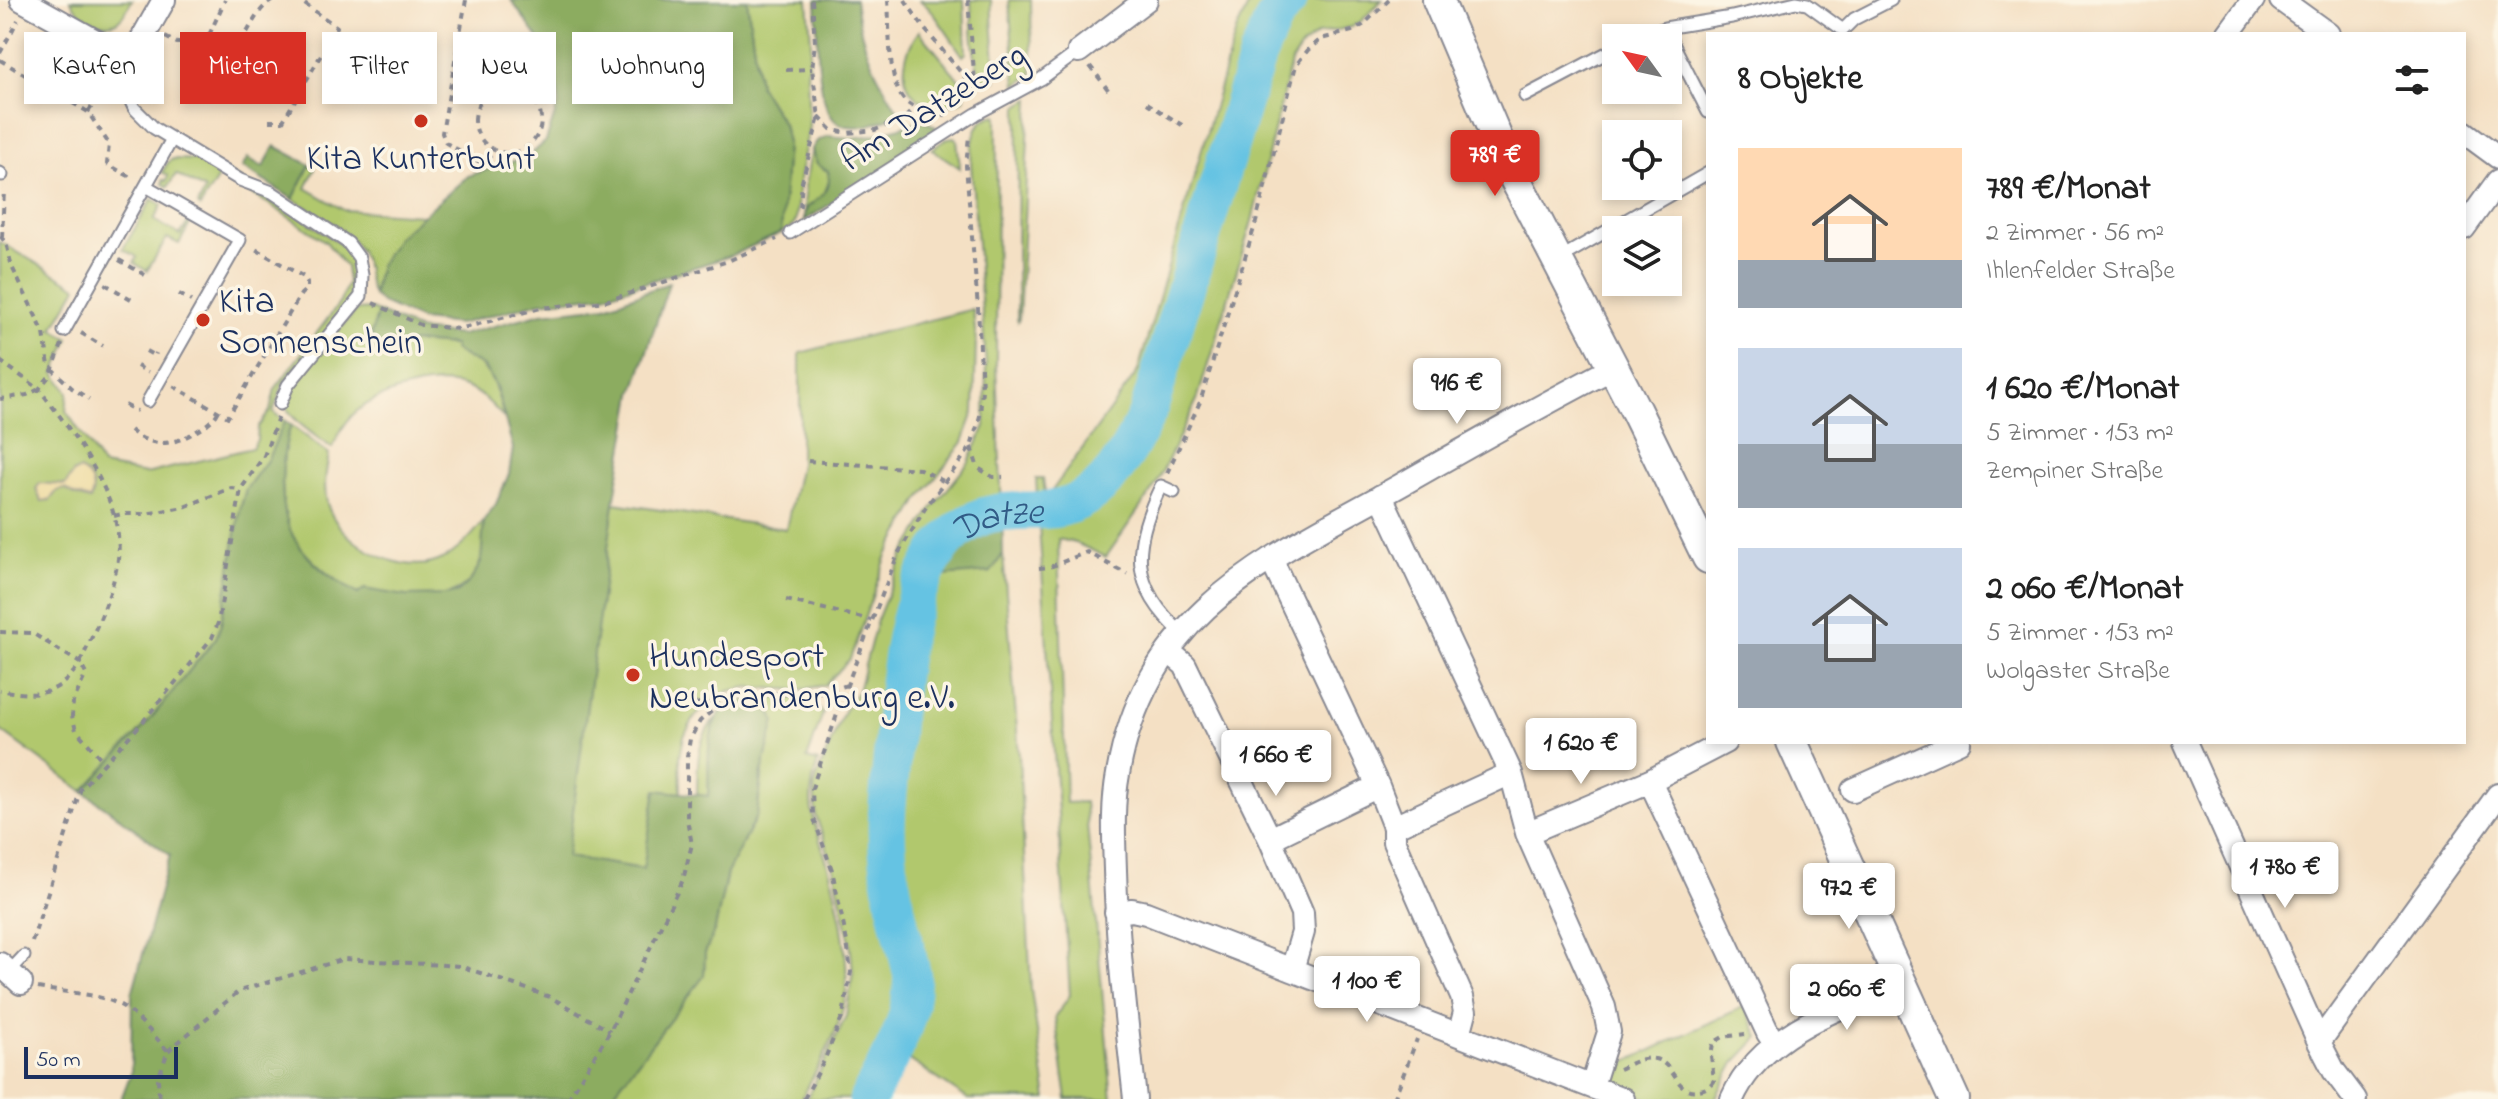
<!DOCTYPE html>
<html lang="de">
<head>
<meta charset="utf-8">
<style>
  :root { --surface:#fff; --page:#f6f6f6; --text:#222; --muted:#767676; --accent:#d93025 }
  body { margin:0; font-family:"Indie Flower",sans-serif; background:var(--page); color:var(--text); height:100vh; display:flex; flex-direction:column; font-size:30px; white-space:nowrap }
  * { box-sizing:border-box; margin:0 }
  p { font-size:26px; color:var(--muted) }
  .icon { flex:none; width:44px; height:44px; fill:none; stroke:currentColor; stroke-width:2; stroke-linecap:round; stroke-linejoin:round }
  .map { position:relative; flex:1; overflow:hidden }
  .sheet { position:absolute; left:1706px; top:32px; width:760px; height:712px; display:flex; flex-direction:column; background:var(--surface); border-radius:0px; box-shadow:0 4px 12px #0003 }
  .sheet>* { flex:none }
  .hud { position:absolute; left:24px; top:32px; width:760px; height:72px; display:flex; gap:16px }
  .needle { width:52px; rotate:303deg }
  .controls { position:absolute; left:1602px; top:24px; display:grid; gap:16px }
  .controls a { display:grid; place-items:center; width:80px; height:80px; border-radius:0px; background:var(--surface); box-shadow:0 4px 12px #0003; font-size:40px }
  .scale { position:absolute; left:24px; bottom:20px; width:154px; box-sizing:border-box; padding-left:8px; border:4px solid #1b2f5e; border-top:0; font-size:22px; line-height:28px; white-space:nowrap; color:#1b2f5e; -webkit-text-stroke:6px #fcf5e5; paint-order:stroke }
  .price { position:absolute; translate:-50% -68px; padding:0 18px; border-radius:8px; background:#fff; color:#222; font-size:26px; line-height:52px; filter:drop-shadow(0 2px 4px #0008) }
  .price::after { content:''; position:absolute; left:50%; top:48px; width:24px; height:18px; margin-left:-12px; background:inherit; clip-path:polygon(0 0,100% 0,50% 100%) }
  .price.selected { background:var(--accent); color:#fff }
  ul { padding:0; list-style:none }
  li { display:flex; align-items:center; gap:24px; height:200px; padding:0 32px }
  li span { display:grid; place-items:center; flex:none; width:224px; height:160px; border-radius:0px; color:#555 }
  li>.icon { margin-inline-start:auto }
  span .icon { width:96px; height:96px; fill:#fffc; stroke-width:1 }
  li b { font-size:34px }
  h2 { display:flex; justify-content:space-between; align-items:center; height:96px; padding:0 32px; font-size:34px }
  .chip { padding:0 28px; border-radius:0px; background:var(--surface); box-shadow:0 4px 12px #0003; font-size:28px; line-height:72px }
  .chip.selected { background:var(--accent); color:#fff }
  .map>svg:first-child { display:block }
  .green { fill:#b1c86d; stroke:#667c66; stroke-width:2 }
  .forest { fill:#8cac60; stroke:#546e5f; stroke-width:2 }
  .sand { fill:#eeda9e; stroke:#84847e; stroke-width:2 }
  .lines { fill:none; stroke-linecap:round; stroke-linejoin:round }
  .river { stroke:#65c3e3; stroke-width:38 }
  .service-casing { stroke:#888891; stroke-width:15 }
  .minor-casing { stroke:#888891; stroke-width:26 }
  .secondary-casing { stroke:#888891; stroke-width:34 }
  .path { stroke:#888891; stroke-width:4; stroke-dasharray:6 6; stroke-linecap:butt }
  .service { stroke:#fff; stroke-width:11 }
  .minor { stroke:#fff; stroke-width:22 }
  .secondary { stroke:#fff; stroke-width:30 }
  .poi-dot { fill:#c8321e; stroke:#fcf5e5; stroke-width:3 }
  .labels { text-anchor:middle; stroke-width:7; stroke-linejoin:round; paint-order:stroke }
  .street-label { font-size:36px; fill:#1b2f5e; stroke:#fcf5e5 }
  .poi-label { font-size:36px; fill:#1b2f5e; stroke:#fcf5e5; text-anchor:start }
  .water-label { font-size:38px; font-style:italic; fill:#315b86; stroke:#fcf5e5 }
</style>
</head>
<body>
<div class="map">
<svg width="2498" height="1099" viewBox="0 0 2498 1099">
  <rect width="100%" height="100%" fill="#fcf5e5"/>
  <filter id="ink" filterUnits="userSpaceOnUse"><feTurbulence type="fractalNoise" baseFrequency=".0125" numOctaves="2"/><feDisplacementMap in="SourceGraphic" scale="16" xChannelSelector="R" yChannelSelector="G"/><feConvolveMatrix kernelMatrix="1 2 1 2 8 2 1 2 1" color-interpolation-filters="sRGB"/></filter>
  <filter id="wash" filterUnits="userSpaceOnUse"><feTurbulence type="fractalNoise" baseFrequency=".006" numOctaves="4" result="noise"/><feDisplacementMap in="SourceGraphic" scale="32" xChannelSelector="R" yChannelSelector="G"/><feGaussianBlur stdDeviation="1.8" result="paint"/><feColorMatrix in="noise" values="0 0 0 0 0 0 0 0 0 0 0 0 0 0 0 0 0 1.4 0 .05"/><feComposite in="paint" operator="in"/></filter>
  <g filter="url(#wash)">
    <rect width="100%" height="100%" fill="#f4e0c4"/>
    <path class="green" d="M71 0H132C128 7 124 18 116 22 101 29 76 15 71 0Z
      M747 0H808L811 42 807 74 809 126 799 181 796 220 793 226 781 233 787 143 783 124 759 85Z
      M920 0H964L966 53 963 56 932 11Z
      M971 0H991L996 80C992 80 987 81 984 78 971 69 972 16 971 0Z
      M1009 0H1031L1032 75 1016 85Z
      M1251 0H1382L1361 21 1351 27 1318 34 1302 46 1291 62 1252 221 1197 400 1157 483 1106 557 1076 543 1058 539 1066 803 1085 802 1112 1099H1067L1055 1017 1070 995 1036 479H1043L1046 499 1138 371 1236 31Z
      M919 31 966 88 964 100C909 120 888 73 919 31Z
      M1030 99 1019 319 1017 323 1018 106Z
      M997 115 996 365 1002 513 980 517 990 572 1003 554 1019 756 1031 990 1047 1099H968L908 1059 885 1099H807L846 1016 853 972 850 942 834 869 816 816 814 788 817 776 844 711 858 691 877 620 903 556 931 510 969 462 985 426 986 365 971 164C972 144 972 118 997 115Z
      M954 137 957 140 960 168 932 149 948 138Z
      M812 149C814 161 817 166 828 171L830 178 823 198 812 204 804 221 805 183Z
      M173 159 203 160 266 193 344 247C358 267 359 283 348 305L284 382 273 412 285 421 268 459 246 489 240 510 221 624 216 638 144 727 83 791 0 730V242L77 287 53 329 69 339 55 373 68 392 66 411 103 466 146 474 252 448 257 440 258 427 270 411 275 389 340 302 348 282 346 267 326 242 269 204 219 176 200 207 198 205 205 190 176 174 168 187 163 184V180L166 181 168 176 162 172 169 161Z
      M310 165 315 169 306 188 344 210 423 215C397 238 377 260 373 295 367 284 369 271 364 259 353 231 317 214 293 199Z
      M152 199 162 205 154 220 180 235 189 221 191 222 179 244 167 238 147 271 134 263 137 257 123 249Z
      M371 309 378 312 371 334 376 351 413 342 453 345C457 354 466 355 474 360 494 374 498 395 504 418 492 405 482 393 465 387 435 376 381 392 357 411 345 421 339 434 332 448 321 440 288 418 286 405 283 387 343 326 357 310Z
      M973 309 976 341 974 412 963 442 918 501 887 555 850 659 825 685 799 690 748 687 729 691 714 699 695 717 684 736 680 756 681 793 656 790 644 869 566 857 614 503 786 529 800 464V353Z
      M291 425 329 454C326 471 323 486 327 503 337 541 395 573 432 563 454 557 471 538 484 520 483 533 484 551 480 563 464 612 402 596 364 589L358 594C334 580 312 564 296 541 277 513 280 456 291 425Z
      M755 698H808L823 713 807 759 818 762C802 807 817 827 829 869 839 906 849 952 846 991 842 1029 818 1066 801 1099H609L704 976 705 953 715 929 727 873 757 815 771 713Z
      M716 718 712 729 708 796 697 795C698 766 695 740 716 718Z
      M1745 1006 1759 1037 1734 1063 1715 1099H1648L1619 1088 1609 1070Z"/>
    <path class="forest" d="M511 0H747L759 85 783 124 787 143 781 233 730 256 605 295 540 302 459 324 421 320 382 303 373 295 380 265 398 237 468 176 529 156 546 141 559 102 554 60Z
      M816 0H855C861 47 875 74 900 114 882 121 859 132 840 124 814 114 818 26 816 0Z
      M923 120 935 126 938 134 804 221 807 208C819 197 833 192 828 171 817 166 814 161 812 149L817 141 828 136 851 138 874 135Z
      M275 146 310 165 293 199 242 167 248 158 263 167Z
      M669 283 633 394 614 503 567 857 643 869 656 790 708 796C710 770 703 727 724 709 733 702 744 701 755 698L772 713 775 721 761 776 757 815 727 873 715 929 705 953 704 976 609 1099H121L131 1073 132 994 170 855 83 791 144 727 216 638 221 624 240 510 246 489 268 459 283 424 285 421 291 425C280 456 277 513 296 541 311 564 334 581 358 594L364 589 406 596 445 595 458 592 471 580 481 562 484 520 496 504 509 474 513 448 496 387 484 367 455 351 453 345 413 342 376 352 371 334 378 312 419 330 461 335 542 313 606 306Z
      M1002 513 1003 554 991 572 943 576 932 565C950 536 968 520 1002 513Z"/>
    <path class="sand" d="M79 470C92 475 96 488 90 500L74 495 65 489 57 491 50 500 41 501 36 489 40 483 65 485 74 472Z"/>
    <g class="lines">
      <path class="river" id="s1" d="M868 1099C889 1058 914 1021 912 974 903 935 891 895 888 855 884 819 890 782 893 746 899 677 903 551 979 518 998 510 1024 511 1045 510 1101 507 1126 457 1148 412L1257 57 1273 20 1289 0"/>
    </g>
  </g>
  <g filter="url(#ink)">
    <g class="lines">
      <defs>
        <path id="service" d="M1635 38 1665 28
          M130 60 125 76V89L134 108 154 128 240 180 272 192 348 243 359 258 362 275 361 296 288 385 280 404
          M1525 96 1616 48
          M1708 112 1665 28 1732 17 1796 2 1807 4 1843 30 1854 19 1891 0
          M0 173 2 175
          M146 186 240 240 148 401
          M790 233 976 114 1041 79 1079 51
          M1560 258 1708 173
          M64 331 172 139
          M1174 492 1161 486C1132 545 1129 587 1182 633
          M9 972 24 956"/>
        <path id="minor" d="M22 0 130 60 164 0
          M2281 0 2328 34
          M2228 34 2253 0
          M1079 51 1146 0
          M2464 132 2498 157
          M2464 228 2498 181
          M1381 496 1511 773 1527 833 1604 1007 1609 1032 1592 1086
          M1271 559 1378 786 1394 827V842L1462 997 1465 1012 1459 1035
          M1168 651 1185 665 1270 839 1302 913 1303 932 1292 970
          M2185 742 2319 1042 2334 1071 2355 1099
          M1650 781 1768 1033 1775 1044
          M1853 790 1959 742
          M1394 827 1511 773
          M1527 833 1650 781 1725 742
          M1270 839 1378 786
          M1116 912 1132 910 1146 913 1623 1099
          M0 964 21 983
          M2319 1042 2498 795
          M1135 1099C1127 1023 1117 947 1115 870 1114 838 1112 806 1118 774 1146 609 1271 558 1401 485 1471 445 1541 405 1613 368
          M1732 1099C1761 1033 1838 1008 1901 984"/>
        <path id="secondary" d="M1438 0 1510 169 1636 411 1708 558
          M1792 742 1954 1099"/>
      </defs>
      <use href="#service" class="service-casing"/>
      <use href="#minor" class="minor-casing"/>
      <use href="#secondary" class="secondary-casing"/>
      <path class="path" d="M466 0 442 133 446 143 480 162 487 160 494 150
        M888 0C890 25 887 82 904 100 915 111 931 113 946 115
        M905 0 923 27 974 88
        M968 0 976 96
        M165 37 177 43H200L229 54C249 40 253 9 274 0
        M200 43 210 33 225 0
        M0 53 18 20
        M0 60 88 112 109 144 107 164 134 179
        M1090 66 1109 91
        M786 70 812 69
        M475 120a33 33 0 1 1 66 0a33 33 0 1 1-66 0Z
        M1147 103 1182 125
        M88 112 110 82
        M819 117 832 130 848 133 875 130 905 118 914 108
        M269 121H283L337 27 299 0
        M800 207 802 182 819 117 812 69 815 42 812 0
        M0 236 6 243 12 267 44 333 49 366 72 388 89 399
        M2 237 4 189
        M119 260 145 275
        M105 284 131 299
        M179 294 191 301
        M373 303 421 325 459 329 541 308 606 301 728 261 777 239
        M81 333 103 346
        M62 344 51 374 39 389C74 434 129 505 117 565 111 599 94 632 80 663L86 674 73 702 72 716 76 730 104 762
        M146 351 155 356 156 353
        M0 361 39 389 27 395 0 399
        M137 366 148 372
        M173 386 228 417 301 294 307 289V282L304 277 252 247
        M125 405 137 411
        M130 430C154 450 175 445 200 429 207 424 214 420 218 412
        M971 447 978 468 993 477H1003
        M808 461 920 469 945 482
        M1167 473 1200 402 1256 222 1296 65 1308 50 1321 39 1352 31 1363 25 1389 0
        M114 516 122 514H146L184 507 231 488 241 489
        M1039 568 1050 567 1087 552 1127 574
        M786 600 871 620
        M0 632 32 633 80 663C58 697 37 697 0 690
        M670 705 716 703
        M32 942 81 788 141 724 212 638 218 623 241 489 264 456 278 418
        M38 988C64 993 93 992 118 1004 134 1011 155 1037 168 1051L158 1079 159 1099
        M168 1051 239 991 344 959 460 966 550 997 610 1031
        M1619 1069C1631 1064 1642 1056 1655 1059 1676 1064 1675 1095 1699 1090 1707 1089 1710 1086 1714 1080L1711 1056 1713 1043 1723 1037 1745 1034
        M568 1099 610 1031 683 880 692 844 687 820V757L690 739 700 721 730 696 750 692 807 695 830 691 847 685
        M804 1099 824 1061 843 1015 851 972 847 942 832 870 813 816 812 788 847 685 898 554 926 507 971 447 980 416 982 389 978 308 966 166 969 136
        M1394 1099 1417 1039"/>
      <use href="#service" class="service"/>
      <use href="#minor" class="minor"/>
      <use href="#secondary" class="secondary"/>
    </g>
  </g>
  <g class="poi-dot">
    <circle cx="421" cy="121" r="8"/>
    <circle cx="203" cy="320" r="8"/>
    <circle cx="633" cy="675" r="8"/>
  </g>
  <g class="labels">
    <g class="street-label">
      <text transform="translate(932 105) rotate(-32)" y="13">Am Datzeberg</text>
    </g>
    <g class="poi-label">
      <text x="421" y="169" text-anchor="middle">Kita Kunterbunt</text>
      <text x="219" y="312">Kita<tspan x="219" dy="41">Sonnenschein</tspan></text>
      <text x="649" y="667">Hundesport<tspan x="649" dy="41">Neubrandenburg e.V.</tspan></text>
    </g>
    <g class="water-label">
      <text dy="13" stroke="none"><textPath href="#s1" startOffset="638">Datze</textPath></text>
    </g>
  </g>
</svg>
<div class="controls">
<a><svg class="needle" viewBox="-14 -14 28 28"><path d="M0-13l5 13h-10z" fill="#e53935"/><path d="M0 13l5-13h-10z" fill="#767676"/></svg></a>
<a><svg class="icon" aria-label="locate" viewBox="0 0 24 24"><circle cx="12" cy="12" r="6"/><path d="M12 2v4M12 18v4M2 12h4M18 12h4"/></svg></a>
<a><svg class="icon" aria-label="layers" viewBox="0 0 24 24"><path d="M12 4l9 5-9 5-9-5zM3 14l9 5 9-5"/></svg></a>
</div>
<div class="scale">50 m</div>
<b class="price selected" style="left:1495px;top:198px">789 €</b>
<b class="price" style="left:1457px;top:426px">916 €</b>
<b class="price" style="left:1581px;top:786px">1 620 €</b>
<b class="price" style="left:1276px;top:798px">1 660 €</b>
<b class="price" style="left:2285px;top:910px">1 780 €</b>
<b class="price" style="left:1849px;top:931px">972 €</b>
<b class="price" style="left:1367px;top:1024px">1 100 €</b>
<b class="price" style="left:1847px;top:1032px">2 060 €</b>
<div class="hud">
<a class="chip">Kaufen</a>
<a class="chip selected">Mieten</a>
<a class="chip">Filter</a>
<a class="chip">Neu</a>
<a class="chip">Wohnung</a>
</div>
<section class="sheet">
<h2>8 Objekte<svg class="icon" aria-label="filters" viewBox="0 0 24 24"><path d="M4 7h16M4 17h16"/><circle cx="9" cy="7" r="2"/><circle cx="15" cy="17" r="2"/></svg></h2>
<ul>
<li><span style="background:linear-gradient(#ffd9b3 70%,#9aa5b1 0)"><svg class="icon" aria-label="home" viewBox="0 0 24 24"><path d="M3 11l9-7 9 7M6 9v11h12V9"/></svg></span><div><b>789 €/Monat</b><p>2 Zimmer · 56 m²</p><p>Ihlenfelder Straße</p></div></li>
<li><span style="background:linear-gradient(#c9d6e8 60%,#9aa5b1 0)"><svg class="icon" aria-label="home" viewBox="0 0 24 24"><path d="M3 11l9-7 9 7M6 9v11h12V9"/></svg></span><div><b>1 620 €/Monat</b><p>5 Zimmer · 153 m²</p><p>Zempiner Straße</p></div></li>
<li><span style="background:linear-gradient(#c9d6e8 60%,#9aa5b1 0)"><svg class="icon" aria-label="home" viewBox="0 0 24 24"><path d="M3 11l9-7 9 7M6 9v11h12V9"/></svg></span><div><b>2 060 €/Monat</b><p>5 Zimmer · 153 m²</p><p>Wolgaster Straße</p></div></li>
</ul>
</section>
</div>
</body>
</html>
